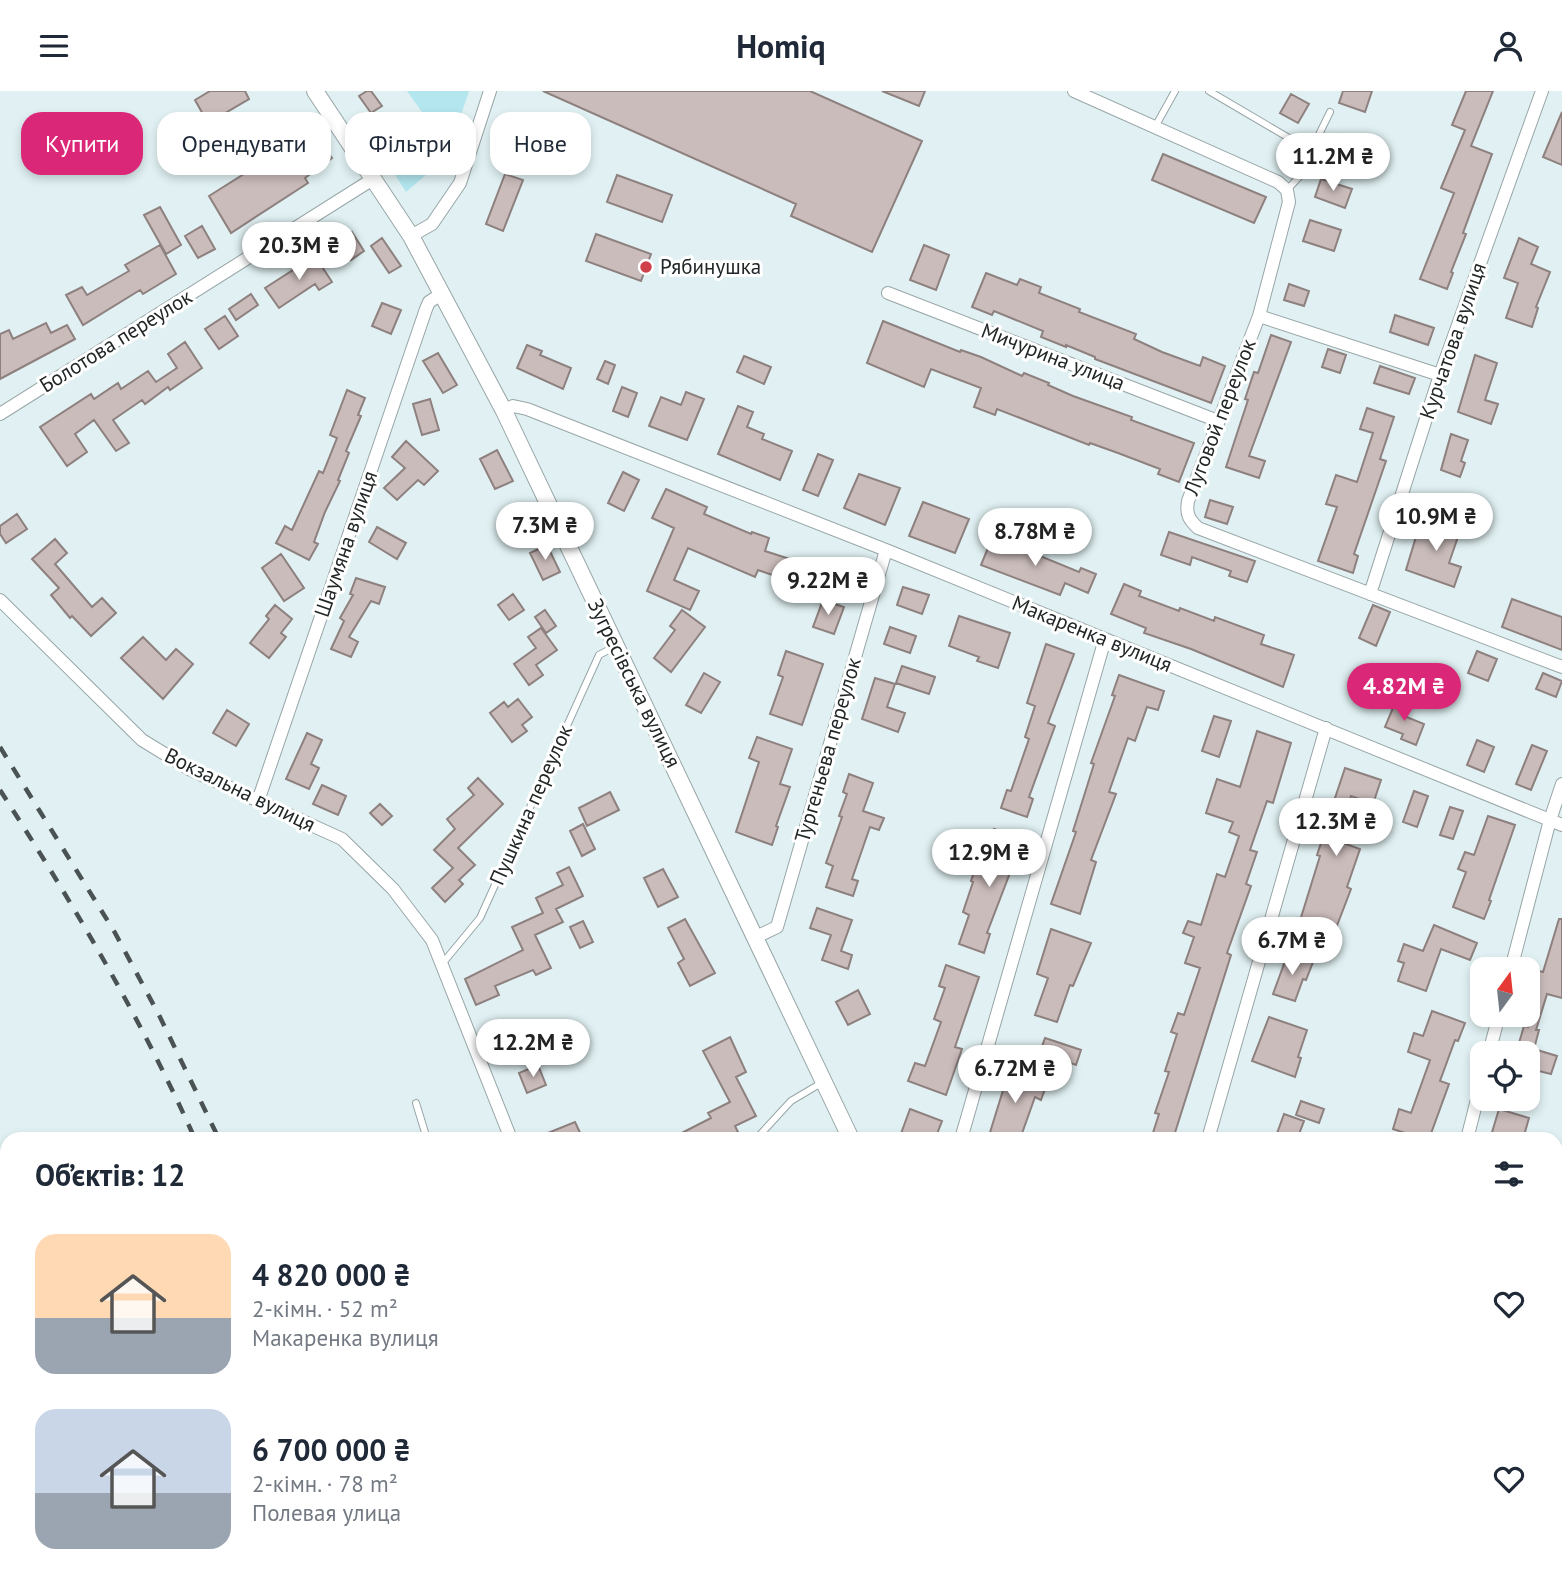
<!DOCTYPE html>
<html lang="uk">
<head>
<meta charset="utf-8">
<style>
  :root { --surface:#fff; --page:#f6f6f7; --text:#1f2937; --muted:#747a83; --accent:#db2777 }
  body { margin:0; font-family:"PT Sans",sans-serif; background:var(--page); color:var(--text); height:100vh; display:flex; flex-direction:column; font-size:26px; white-space:nowrap }
  * { box-sizing:border-box; margin:0 }
  p { font-size:23px; color:var(--muted) }
  .icon { flex:none; width:38px; height:38px; fill:none; stroke:currentColor; stroke-width:2; stroke-linecap:round; stroke-linejoin:round }
  .map { position:relative; flex:1; overflow:hidden }
  .details { position:absolute; left:0px; top:1041px; width:1563px; height:450px; display:flex; flex-direction:column; background:var(--surface); border-radius:21px 21px 0 0; box-shadow:0 4px 10px #0003 }
  .details>* { flex:none }
  .guide { position:absolute; left:21px; top:21px; width:700px; height:63px; display:flex; gap:14px }
  .needle { width:46px; rotate:15deg }
  .fabs { position:absolute; left:1470px; top:866px; display:grid; gap:14px }
  .fabs a { display:grid; place-items:center; width:70px; height:70px; border-radius:14px; background:var(--surface); box-shadow:0 4px 10px #0003; font-size:35px }
  .price { position:absolute; translate:-50% -60px; padding:0 16px; border-radius:24px; background:#fff; color:#222; font-size:23px; line-height:46px; filter:drop-shadow(0 2px 4px #0008) }
  .price::after { content:''; position:absolute; left:50%; top:42px; width:21px; height:16px; margin-left:-10px; background:inherit; clip-path:polygon(0 0,100% 0,50% 100%) }
  .price.active { background:var(--accent); color:#fff }
  ul { padding:0; list-style:none }
  li { display:flex; align-items:center; gap:21px; height:175px; padding:0 35px }
  li span { display:grid; place-items:center; flex:none; width:196px; height:140px; border-radius:21px; color:#555 }
  li>.icon { margin-inline-start:auto }
  span .icon { width:84px; height:84px; fill:#fffc; stroke-width:1 }
  li b { font-size:30px }
  h2 { display:flex; justify-content:space-between; align-items:center; height:84px; padding:0 35px; font-size:30px }
  .tag { padding:0 24px; border-radius:21px; background:var(--surface); box-shadow:0 4px 10px #0003; font-size:24px; line-height:63px }
  .tag.active { background:var(--accent); color:#fff }
  header { display:flex; justify-content:space-between; align-items:center; height:91px; padding:0 35px; background:var(--surface); font-size:32px; font-weight:600 }
  .map>svg:first-child { display:block }
  .green { fill:#b3e6ef }
  .forest { fill:#7fc8d4 }
  .building { fill:#cabcbb; stroke:#8d807f; stroke-width:2 }
  .lines { fill:none; stroke-linecap:round; stroke-linejoin:round }
  .service-casing { stroke:#97a5a7; stroke-width:8 }
  .minor-casing { stroke:#97a5a7; stroke-width:14 }
  .tertiary-casing { stroke:#97a5a7; stroke-width:18 }
  .primary-casing { stroke:#97a5a7; stroke-width:23 }
  .service { stroke:#fff; stroke-width:6 }
  .minor { stroke:#fff; stroke-width:12 }
  .tertiary { stroke:#fff; stroke-width:16 }
  .primary { stroke:#fff; stroke-width:21 }
  .rail { stroke:#4a5253; stroke-width:4.5; stroke-dasharray:12 12; stroke-linecap:butt }
  .poi-dot { fill:#d0404b; stroke:#fff; stroke-width:2.5 }
  .labels { text-anchor:middle; stroke-width:6; stroke-linejoin:round; paint-order:stroke }
  .poi-label { font-size:21px; fill:#212627; stroke:#fff; text-anchor:start }
  .street-label { font-size:21px; fill:#212627; stroke:#fff }
</style>
</head>
<body>
<header><svg class="icon" aria-label="menu" viewBox="0 0 24 24"><path d="M4 6h16M4 12h16M4 18h16"/></svg>Homiq<svg class="icon" aria-label="person" viewBox="0 0 24 24"><circle cx="12" cy="8" r="4"/><path d="M4 21q1-7 8-7t8 7"/></svg></header>
<div class="map">
<svg width="1562" height="1490" viewBox="0 0 1562 1490">
  <rect width="100%" height="100%" fill="#e1f1f3"/>
  <path class="green" d="M407 0H469L447 66 406 101 377 55 422 21Z"/>
  <path class="forest" d="M473 1484H541L543 1490H474Z"/>
  <path class="building" d="M210 0H245L249 8 208 32 195 9Z
    M367 0H371L382 15 371 22 359 5Z
    M543 0H810L922 50 872 161 791 125 796 113Z
    M882 0H925L919 15Z
    M1343 0H1372L1365 21 1339 12Z
    M1466 0H1493L1471 55 1492 63 1463 142 1466 143 1451 181 1453 182 1447 198 1420 188 1454 102 1441 97 1465 39 1452 34Z
    M1291 3 1309 13 1298 32 1280 22Z
    M1562 21V74L1543 66Z
    M520 32 550 44 540 68 510 56Z
    M1337 43 1368 53 1361 73 1331 63Z
    M316 46 332 67 305 87 308 92 231 142 209 105 285 57 290 65Z
    M1163 63 1266 106 1254 132 1152 89Z
    M505 83 523 89 503 140 486 133Z
    M617 84 672 104 662 131 607 111Z
    M1321 88 1352 98 1345 117 1315 106Z
    M160 116 181 154 166 163 144 124Z
    M1310 129 1341 139 1334 160 1303 150Z
    M202 135 215 158 198 167 185 145Z
    M352 141 364 160 351 169 338 151Z
    M596 143 651 163 641 190 586 170Z
    M382 147 401 175 389 182 371 155Z
    M1519 147 1538 156 1531 173 1550 181 1536 216 1538 217 1532 236 1506 227 1518 192 1504 187Z
    M160 154 176 183 143 203 140 199 83 234 66 204 82 196 87 204 129 180 125 174Z
    M924 154 949 164 936 199 910 189Z
    M315 165 332 191 319 199 315 193 279 217 265 197Z
    M986 182 1017 194 1020 188 1041 196 1039 202 1080 218 1079 221 1136 243 1134 248 1162 261 1200 275 1203 266 1225 275 1211 312 1095 268V266L1066 254V256L1041 246 1043 240 994 220 992 224 972 216Z
    M1289 193 1309 200 1304 215 1284 209Z
    M251 203 258 214 236 229 229 218Z
    M382 212 401 219 391 243 372 235Z
    M1395 224 1434 237 1428 254 1390 241Z
    M225 225 238 245 219 258 205 238Z
    M883 230 960 261 961 259 981 266 1022 285 1024 282 1049 292 1048 294 1073 305 1132 326 1131 329 1194 352 1179 391 1158 383 1160 378 1118 362 1090 352 1089 354 997 318 995 324 974 316 981 297 931 278 924 296 867 272Z
    M46 232 51 242 67 234 75 248 0 288V243L9 239 13 248Z
    M1271 244 1291 251 1249 365 1265 370 1259 387 1226 376 1248 309 1245 308 1254 281 1258 282Z
    M185 251 202 277 170 299 168 296 145 313 142 309 113 329 129 352 116 360 94 329 75 343 87 361 67 375 40 336 91 303 94 308 118 292 121 298 148 280 156 291 177 277 168 263Z
    M527 254 542 260 540 264 571 277 563 298 517 277Z
    M1328 258 1346 264 1340 282 1322 276Z
    M438 262 457 294 443 302 423 270Z
    M1475 264 1497 272 1485 309 1498 313 1491 333 1458 321Z
    M744 265 771 276 764 293 737 281Z
    M605 270 615 274 608 293 597 288Z
    M1380 275 1415 287 1409 303 1374 292Z
    M622 296 637 302 628 326 613 320Z
    M347 299 365 307 358 324 361 325 346 360 349 362 338 389 340 390 325 421 314 451 318 453 309 469 276 452 285 435 292 439 319 380 323 382 337 347 330 344Z
    M686 301 704 308 687 349 649 335 661 306 681 314Z
    M430 308 439 339 422 344 413 313Z
    M738 315 753 321 747 336 764 343 762 348 792 360 780 389 718 363Z
    M1367 317 1394 326 1380 368 1386 370 1354 463 1358 465 1353 482 1318 470 1337 416 1326 413 1336 384 1357 391 1373 342 1360 338Z
    M1451 343 1468 349 1461 370 1465 372 1460 386 1441 379Z
    M406 350 438 380 424 394 418 389 397 409 384 397 405 377 392 366Z
    M497 359 513 390 495 398 480 368Z
    M818 363 833 369 818 405 803 399Z
    M623 381 639 389 624 420 608 412Z
    M859 383 900 397 885 434 844 417Z
    M666 398 707 416 704 423 751 443 752 441 769 447 765 460 802 472 795 492 758 479 755 486 688 457 674 489 699 500 690 519 647 500 674 437 652 427Z
    M1433 405 1454 412 1450 425 1429 417Z
    M1210 409 1233 416 1227 433 1205 426Z
    M923 411 969 428 955 462 909 445Z
    M17 423 27 438 6 452 0 443V435Z
    M1439 426 1462 434 1449 472 1461 476 1454 496 1406 479 1418 439 1433 445Z
    M377 436 406 452 397 468 369 451Z
    M1169 441 1255 470 1247 491 1229 485 1231 480 1192 466 1190 474 1161 464Z
    M992 447 1021 459 1024 453 1036 459 1035 463 1079 481 1081 477 1096 483 1088 502 1065 492 1060 504 981 474Z
    M55 448 67 462 55 473 92 516 102 507 116 522 91 545 72 525 70 527 51 504 59 497 32 468Z
    M547 454 560 481 543 489 530 462Z
    M281 463 304 497 284 510 262 477Z
    M356 487 385 496 379 513 371 510 349 546 358 551 351 566 331 558 344 530 340 527 353 504 350 503Z
    M1124 493 1141 500 1139 505 1179 520 1180 517 1214 530 1215 526 1264 544 1261 553 1294 564 1283 596 1191 558 1144 542 1146 537 1111 523Z
    M903 496 929 504 922 523 897 514Z
    M513 503 524 519 509 529 498 514Z
    M1512 508 1562 526V559L1502 536Z
    M823 509 844 516 834 543 813 536Z
    M275 514 292 528 281 542 286 546 269 567 250 552 269 528 266 525Z
    M1373 514 1390 521 1376 555 1359 547Z
    M545 519 556 535 546 542 535 526Z
    M682 519 705 536 671 581 654 567 675 539 670 535Z
    M959 525 1010 542 998 577 977 570 979 566 949 555Z
    M890 536 916 545 910 562 884 553Z
    M541 537 557 559 536 574 543 584 529 594 514 573 536 557 528 546Z
    M143 546 166 569 176 558 193 573 163 608 121 567Z
    M1046 553 1074 563 1048 632 1055 635 1029 706 1033 708 1027 726 1001 717 1007 699 1011 700 1029 648 1025 646 1035 615 1027 612Z
    M786 560 823 573 802 634 770 623 783 586 778 584Z
    M1477 560 1497 568 1488 590 1468 582Z
    M902 575 935 586 929 603 896 592Z
    M704 582 720 591 701 622 686 614Z
    M1543 582 1562 590 1556 606 1536 598Z
    M1119 584 1164 600 1158 619 1147 616 1135 650 1128 647 1109 701 1116 703 1091 769 1096 771 1080 823 1051 813 1076 741 1073 740 1094 673 1091 672 1115 605 1112 604Z
    M875 587 895 593 887 616 905 622 898 641 862 628Z
    M1397 607 1409 613 1404 625 1424 633 1416 654 1401 648 1403 643 1385 636Z
    M518 608 532 626 522 634 527 640 512 651 490 622 504 611 508 616Z
    M227 619 249 633 236 655 213 642Z
    M1214 625 1231 630 1219 666 1202 660Z
    M1257 640 1291 652 1273 712 1267 710 1250 759 1257 761 1246 793 1251 795 1227 862 1231 864 1173 1048H1151L1159 1023 1155 1022 1169 981 1165 980 1177 943 1171 941 1178 922 1184 924 1200 877 1185 872 1194 846 1183 842 1188 830 1201 834 1217 783 1225 786 1239 745 1229 741 1233 731 1206 722 1217 688 1240 696Z
    M307 642 322 649 311 673 319 677 309 698 286 688Z
    M757 646 792 658 780 693 790 696 776 735 778 736 772 754 736 741 759 671 749 667Z
    M1477 649 1494 656 1484 681 1467 674Z
    M1532 654 1547 660 1531 699 1516 693Z
    M1345 677 1381 689 1373 713 1351 705 1335 749 1360 758 1347 796 1351 798 1333 845 1299 833 1320 765 1317 764 1329 728 1325 726 1331 709 1334 710Z
    M849 683 873 692 863 720 884 727 879 739 870 736 852 788 858 790 853 805 826 796 833 775 826 772 842 726 839 725 847 703 843 701Z
    M478 687 503 713 458 757 475 774 459 789 463 793 445 811 432 797 453 777 434 759 455 738 447 728 474 704 468 697Z
    M322 694 346 705 338 724 313 713Z
    M1414 700 1428 705 1417 736 1403 731Z
    M610 701 619 719 587 735 579 717Z
    M380 713 392 725 382 734 370 722Z
    M1450 716 1463 720 1453 748 1440 744Z
    M1488 725 1515 734 1489 809 1491 810 1484 828 1453 816 1466 781 1458 778 1465 761 1474 764Z
    M583 733 595 758 582 765 570 740Z
    M994 738 1023 748 987 842 990 843 984 862 959 853 969 824 963 821 973 791 971 790 977 772 982 773Z
    M569 776 583 805 556 818 563 831 535 844 551 877 536 884 533 879 495 895 499 904 476 914 465 888 523 859 512 836 543 822 536 807 563 794 557 782Z
    M663 778 678 806 658 816 644 787Z
    M817 817 852 829 841 860 852 864 848 878 822 869 831 844 810 837Z
    M685 828 715 882 690 895 678 872 684 868 668 837Z
    M1559 828H1562V907L1547 903 1536 939H1539L1534 958 1557 965 1551 983 1539 980 1531 1008 1528 1007V962H1516L1524 935 1528 936V913L1531 903 1532 904 1539 880 1543 881Z
    M583 830 593 851 580 857 570 836Z
    M1434 834 1477 852 1470 869 1441 858 1426 900 1398 890 1404 872 1398 870 1404 853 1423 860Z
    M1051 838 1091 852 1073 895 1070 894 1057 931 1035 924 1048 887 1037 883Z
    M1288 862 1313 871 1306 889 1303 888 1295 910 1273 903Z
    M946 874 979 886 955 956 962 958 946 1004 908 990 915 972 925 975 941 931 934 928 945 897 939 895Z
    M858 899 870 923 848 934 836 911Z
    M1432 920 1465 932 1458 950 1455 949 1440 990 1449 993 1429 1048H1403L1405 1042 1393 1038 1399 1018 1411 1022 1430 969 1408 961 1414 942 1423 945Z
    M1269 926 1307 939 1298 966 1301 967 1295 986 1252 970Z
    M730 946 746 981 736 986 756 1025 735 1035 738 1041 723 1048H670L711 1027 708 1022 730 1011 703 960Z
    M1045 947 1081 959 1076 974 1040 961Z
    M538 974 546 994 527 1002 519 982Z
    M1005 977 1047 992 1041 1009 1035 1006 1020 1048H988L1004 996 999 994Z
    M1301 1010 1324 1018 1319 1032 1296 1024Z
    M910 1018 942 1030 935 1048H899Z
    M1499 1018 1529 1027 1523 1048H1490Z
    M1284 1023 1304 1030 1297 1048H1275Z
    M575 1031 583 1048H533Z"/>
  <g class="lines">
    <defs>
      <path id="service" d="M1209 0 1311 60 1299 86 1287 99
        M1155 36 1175 0
        M1311 60 1330 21
        M442 873 480 827 599 564 614 556
        M416 1012 427 1048
        M756 1048 791 1010 823 991
        M1556 1384 1562 1386
        M565 1484 567 1490"/>
      <path id="minor" d="M1074 0 1278 91 1287 99 1289 111 1259 225 1188 410C1186 422 1188 428 1198 437L1562 576
        M411 145 432 133 460 92 490 0
        M888 202 1218 330
        M1259 225 1440 284
        M504 320 513 315 527 318 886 459 1562 734
        M0 323 373 88
        M1370 503 1440 284 1542 0
        M0 509 142 649 191 679 342 748 393 798 432 849 511 1048
        M258 710 426 218 429 211 443 202
        M756 846 777 836 886 459
        M1511 878 1550 729 1562 693
        M1489 962 1499 924
        M961 1048 1105 548
        M1208 1048 1326 637
        M1467 1048 1482 989
        M654 1484 655 1490
        M761 1484 764 1490
        M1350 1490 1351 1484"/>
      <path id="tertiary" d="M315 0 411 145 504 320 851 1048
        M1057 1484 1060 1490"/>
      <path id="primary" d="M0 1410 7 1424
        M35 1484 38 1490"/>
    </defs>
    <use href="#service" class="service-casing"/>
    <use href="#minor" class="minor-casing"/>
    <use href="#tertiary" class="tertiary-casing"/>
    <use href="#primary" class="primary-casing"/>
    <use href="#service" class="service"/>
    <use href="#minor" class="minor"/>
    <use href="#tertiary" class="tertiary"/>
    <use href="#primary" class="primary"/>
    <path class="rail" d="M0 656 114 840 159 924 219 1048
      M0 699C72 811 141 927 195 1048
      M338 1484 340 1490
      M357 1484 358 1490
      M368 1484 370 1490"/>
  </g>
  <circle class="poi-dot" cx="646" cy="176" r="7"/>
  <g class="labels">
    <g class="poi-label">
      <text x="660" y="183">Рябинушка</text>
    </g>
    <g class="street-label">
      <text transform="translate(116 250) rotate(-32)" y="7">Болотова переулок</text>
      <text transform="translate(1453 250) rotate(-71)" y="7">Курчатова вулиця</text>
      <text transform="translate(1053 266) rotate(21)" y="7">Мичурина улица</text>
      <text transform="translate(1220 326) rotate(-69)" y="7">Луговой переулок</text>
      <text transform="translate(346 453) rotate(-71)" y="7">Шаумяна вулиця</text>
      <text transform="translate(1092 543) rotate(22)" y="7">Макаренка вулиця</text>
      <text transform="translate(634 592) rotate(64)" y="7">Зугресівська вулиця</text>
      <text transform="translate(828 659) rotate(-74)" y="7">Тургеньева переулок</text>
      <text transform="translate(240 699) rotate(26)" y="7">Вокзальна вулиця</text>
      <text transform="translate(531 714) rotate(-66)" y="7">Пушкина переулок</text>
    </g>
  </g>
</svg>
<div class="fabs">
<a><svg class="needle" viewBox="-14 -14 28 28"><path d="M0-13l5 13h-10z" fill="#e53935"/><path d="M0 13l5-13h-10z" fill="#747a83"/></svg></a>
<a><svg class="icon" aria-label="locate" viewBox="0 0 24 24"><circle cx="12" cy="12" r="6"/><path d="M12 2v4M12 18v4M2 12h4M18 12h4"/></svg></a>
</div>
<b class="price" style="left:1333px;top:102px">11.2M ₴</b>
<b class="price" style="left:299px;top:191px">20.3M ₴</b>
<b class="price" style="left:1436px;top:462px">10.9M ₴</b>
<b class="price" style="left:545px;top:471px">7.3M ₴</b>
<b class="price" style="left:1035px;top:477px">8.78M ₴</b>
<b class="price" style="left:828px;top:526px">9.22M ₴</b>
<b class="price active" style="left:1404px;top:632px">4.82M ₴</b>
<b class="price" style="left:1336px;top:767px">12.3M ₴</b>
<b class="price" style="left:989px;top:798px">12.9M ₴</b>
<b class="price" style="left:1292px;top:886px">6.7M ₴</b>
<b class="price" style="left:533px;top:988px">12.2M ₴</b>
<b class="price" style="left:1015px;top:1014px">6.72M ₴</b>
<div class="guide">
<a class="tag active">Купити</a>
<a class="tag">Орендувати</a>
<a class="tag">Фільтри</a>
<a class="tag">Нове</a>
</div>
<section class="details">
<h2>Об’єктів: 12<svg class="icon" aria-label="filters" viewBox="0 0 24 24"><path d="M4 7h16M4 17h16"/><circle cx="9" cy="7" r="2"/><circle cx="15" cy="17" r="2"/></svg></h2>
<ul>
<li><span style="background:linear-gradient(#ffd9b3 60%,#9aa5b1 0)"><svg class="icon" aria-label="home" viewBox="0 0 24 24"><path d="M3 11l9-7 9 7M6 9v11h12V9"/></svg></span><div><b>4 820 000 ₴</b><p>2-кімн. · 52 m²</p><p>Макаренка вулиця</p></div><svg class="icon" aria-label="heart" viewBox="0 0 24 24"><path d="M12 20l-8-8c-3-5 5-10 8-4 3-6 11-1 8 4z"/></svg></li>
<li><span style="background:linear-gradient(#c9d6e8 60%,#9aa5b1 0)"><svg class="icon" aria-label="home" viewBox="0 0 24 24"><path d="M3 11l9-7 9 7M6 9v11h12V9"/></svg></span><div><b>6 700 000 ₴</b><p>2-кімн. · 78 m²</p><p>Полевая улица</p></div><svg class="icon" aria-label="heart" viewBox="0 0 24 24"><path d="M12 20l-8-8c-3-5 5-10 8-4 3-6 11-1 8 4z"/></svg></li>
</ul>
</section>
</div>
</body>
</html>
